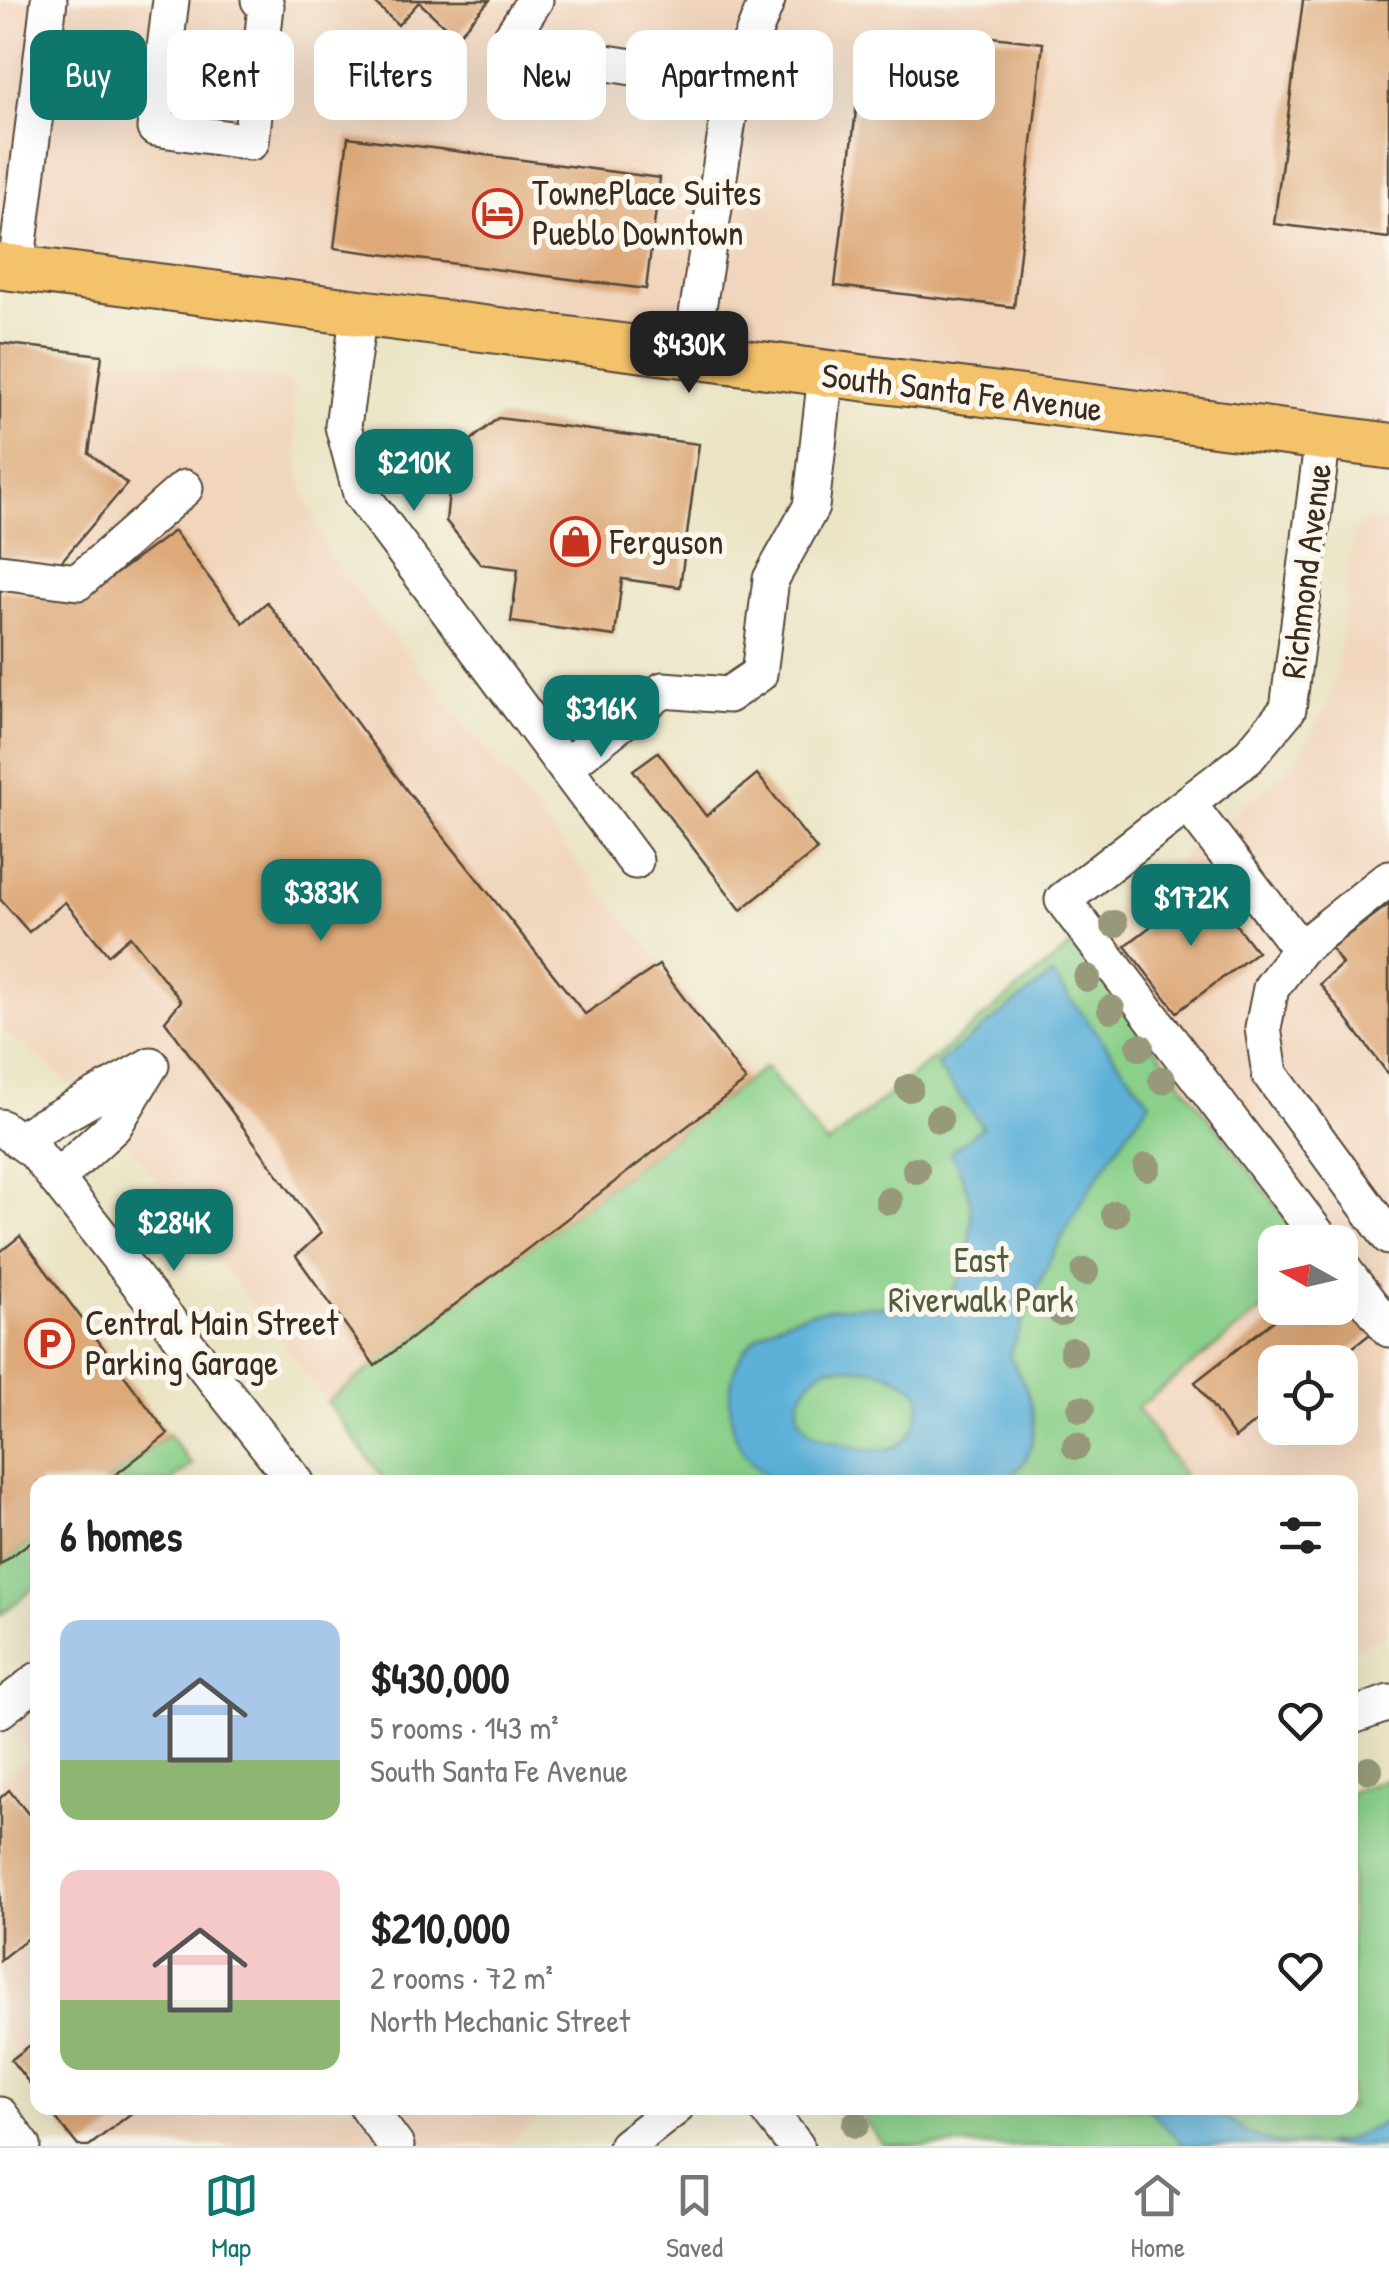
<!DOCTYPE html>
<html lang="en">
<head>
<meta charset="utf-8">
<style>
  :root { --surface:#fff; --page:#f6f6f6; --text:#222; --muted:#767676; --line:#e0e0e0; --accent:#0f766e }
  body { margin:0; font-family:"Patrick Hand",sans-serif; background:var(--page); color:var(--text); height:100vh; display:flex; flex-direction:column; font-size:38px; white-space:nowrap }
  * { box-sizing:border-box; margin:0 }
  p { font-size:32px; color:var(--muted) }
  .icon { flex:none; width:55px; height:55px; fill:none; stroke:currentColor; stroke-width:2; stroke-linecap:round; stroke-linejoin:round }
  .map { position:relative; flex:1; overflow:hidden }
  .panel { position:absolute; left:30px; top:1475px; width:1328px; height:640px; display:flex; flex-direction:column; background:var(--surface); border-radius:20px; box-shadow:0 10px 40px #0002 }
  .panel>* { flex:none }
  .guide { position:absolute; left:30px; top:30px; width:1330px; height:90px; display:flex; gap:20px }
  .needle { width:65px; rotate:278deg }
  .buttons { position:absolute; left:1258px; top:1225px; display:grid; gap:20px }
  .buttons a { display:grid; place-items:center; width:100px; height:100px; border-radius:20px; background:var(--surface); box-shadow:0 10px 40px #0002; font-size:50px }
  .price { position:absolute; translate:-50% -85px; padding:0 22px; border-radius:20px; background:var(--accent); color:#fff; font-size:32px; line-height:65px; filter:drop-shadow(0 2px 5px #0008) }
  .price::after { content:''; position:absolute; left:50%; top:60px; width:30px; height:22px; margin-left:-15px; background:inherit; clip-path:polygon(0 0,100% 0,50% 100%) }
  .price.active { background:#222; color:#fff }
  ul { padding:0; list-style:none }
  li { display:flex; align-items:center; gap:30px; height:250px; padding:0 30px }
  li span { display:grid; place-items:center; flex:none; width:280px; height:200px; border-radius:20px; color:#555 }
  li>.icon { margin-inline-start:auto }
  span .icon { width:120px; height:120px; fill:#fffc; stroke-width:1 }
  li b { font-size:42px }
  h2 { display:flex; justify-content:space-between; align-items:center; height:120px; padding:0 30px; font-size:42px }
  .pill { padding:0 35px; border-radius:20px; background:var(--surface); box-shadow:0 10px 40px #0002; font-size:35px; line-height:90px }
  .pill.active { background:var(--accent); color:#fff }
  .dock { display:flex; justify-content:space-around; align-items:center; height:140px; border-top:2px solid var(--line); background:var(--surface); font-size:28px; color:var(--muted) }
  .dock a { display:grid; justify-items:center; gap:5px }
  .dock .active { color:var(--accent) }
  .map>svg:first-child { display:block }
  .built { fill:#f1d5bd; fill-rule:evenodd }
  .green { fill:#8ad08a; stroke:#627d54; stroke-width:2.5 }
  .water { fill:#5db1d9; stroke:#4c6e7c; stroke-width:2.5; fill-rule:evenodd }
  .building { fill:#dda979 }
  .lines { fill:none; stroke-linecap:round; stroke-linejoin:round }
  .minor-casing { stroke:#554637; stroke-width:39 }
  .major-casing { stroke:#554637; stroke-width:49 }
  .minor { stroke:#fff; stroke-width:35 }
  .major { stroke:#f3c26a; stroke-width:45 }
  .tree { fill:#97997a }
  .labels { text-anchor:middle; stroke-width:10; stroke-linejoin:round; paint-order:stroke }
  .poi-label { font-size:35px; fill:#3b2a1e; stroke:#fbf7ec; text-anchor:start }
  .street-label { font-size:35px; fill:#3b2a1e; stroke:#fbf7ec }
  .park-label { font-size:35px; fill:#535c3e; stroke:#fbf7ec }
</style>
</head>
<body>
<div class="map">
<svg width="1389" height="2146" viewBox="0 0 1389 2146">
  <rect width="100%" height="100%" fill="#fbf7ec"/>
  <filter id="ink" filterUnits="userSpaceOnUse"><feTurbulence type="fractalNoise" baseFrequency=".01" numOctaves="2"/><feDisplacementMap in="SourceGraphic" scale="20" xChannelSelector="R" yChannelSelector="G"/><feConvolveMatrix kernelMatrix="1 2 1 2 8 2 1 2 1" color-interpolation-filters="sRGB"/></filter>
  <filter id="wash" filterUnits="userSpaceOnUse"><feTurbulence type="fractalNoise" baseFrequency=".0048" numOctaves="4" result="noise"/><feDisplacementMap in="SourceGraphic" scale="40" xChannelSelector="R" yChannelSelector="G"/><feGaussianBlur stdDeviation="2.25" result="paint"/><feColorMatrix in="noise" values="0 0 0 0 0 0 0 0 0 0 0 0 0 0 0 0 0 1.4 0 .05"/><feComposite in="paint" operator="in"/></filter>
  <g filter="url(#wash)">
    <rect width="100%" height="100%" fill="#eae4c4"/>
    <path class="built" d="M0 0H1389V446L0 266Z
      M0 343 288 380 293 386 299 476 327 555 752 1076 327 1402 103 1111 0 1027Z
      M1373 519 1389 522V1635L1350 1649V1482H1177L1184 1475 1136 1409 1275 1300V1308H1340V1242H1304L1075 943 1277 779 1299 756 1328 703 1337 672 1353 535 1365 520ZM1275 1362H1340V1428H1275Z
      M37 1704V2077L0 2030V1779L32 1755 10 1726Z
      M62 2108H553L504 2146H92Z"/>
    <path class="green" d="M1075 943 1304 1242H1275V1300L1137 1408 1184 1476 1177 1482H386L327 1402 765 1067 827 1145Z
      M168 1434 192 1465 170 1482H106Z
      M37 1536V1586L0 1615V1565Z
      M1389 1778V2146H884L855 2108H1350V1792Z"/>
    <path class="water" d="M1052 975 1150 1102C1086 1186 1046 1258 1009 1356 1035 1397 1051 1446 1005 1482H776C751 1469 734 1444 731 1416 720 1327 799 1307 870 1306 891 1306 920 1315 939 1306 956 1297 963 1271 967 1253 977 1214 970 1187 950 1152L983 1127 936 1065ZM828 1367C865 1367 894 1367 921 1395 916 1450 891 1458 843 1444 835 1441 820 1439 813 1434 782 1412 805 1381 828 1367Z
      M1148 2108H1214L1247 2133 1274 2143 1314 2146H1184Z
      M1389 2120V2146H1319L1347 2140Z"/>
    <g id="blocks">
      <path class="building" d="M372 0H490L456 37 419 2 398 25Z
        M1303 0H1389V238L1274 224Z
        M949 32 1043 43 1014 307 835 286 864 43 946 53Z
        M348 137 660 178 646 289 334 248Z
        M0 343 102 355 89 453 127 484 60 563 0 556Z
        M498 418 699 444 680 587 622 579 615 636 511 622 518 569 481 564 446 521 453 455Z
        M174 531 243 623 267 602 408 792 585 1014 659 965 746 1081 375 1366 296 1256 321 1233 165 1021 181 1001 130 936 108 955 65 902 29 932 0 899V590L80 600Z
        M658 752 706 816 757 774 817 850 741 910 633 770Z
        M1205 885 1257 952 1177 1012 1125 946Z
        M1389 904V1075L1320 984 1342 964 1331 948Z
        M20 1236 168 1434 106 1482H38V1536L0 1565V1252Z
        M1340 1289 1374 1331 1334 1362H1275V1407L1235 1438 1195 1382 1290 1308H1340Z
        M9 1790 38 1826V1930L0 1960V1798Z
        M38 2039V2094L11 2060Z
        M48 2108H138L89 2146H78Z"/>
    </g>
  </g>
  <g filter="url(#ink)">
    <use href="#blocks" fill-opacity="0" stroke="#554637" stroke-width="2.5"/>
    <g class="lines">
      <defs>
        <path id="minor" d="M171 0 155 128 251 142 266 6 259 0
          M535 0 505 47 734 83
          M16 268 49 0
          M359 311 343 426 361 494 635 861
          M690 358 734 83 767 0
          M1323 437 1288 709 1247 758 1063 900 1323 1242
          M0 572 78 582 185 488
          M566 766 663 690 728 695 759 674 771 579 811 507 826 375
          M1188 804 1300 949
          M1389 878 1300 949 1271 988 1263 1028 1270 1074 1389 1237
          M0 1127 35 1152 296 1482
          M18 1140 151 1065
          M56 1179 114 1126 150 1066
          M1340 1265 1389 1329
          M0 1710 38 1680
          M1350 1717 1389 1703
          M368 2108 396 2146
          M766 2108 796 2146
          M0 2115 23 2146
          M626 2146 675 2108"/>
        <path id="major" d="M0 266 1389 446"/>
      </defs>
      <use href="#minor" class="minor-casing"/>
      <use href="#major" class="major-casing"/>
      <use href="#minor" class="minor"/>
      <use href="#major" class="major"/>
    </g>
    <g class="tree">
      <circle cx="1144" cy="900" r="14"/>
      <circle cx="1114" cy="924" r="14"/>
      <circle cx="1087" cy="978" r="14"/>
      <circle cx="1111" cy="1009" r="14"/>
      <circle cx="1140" cy="1047" r="14"/>
      <circle cx="1162" cy="1080" r="14"/>
      <circle cx="909" cy="1088" r="14"/>
      <circle cx="939" cy="1119" r="14"/>
      <circle cx="1147" cy="1167" r="14"/>
      <circle cx="916" cy="1170" r="14"/>
      <circle cx="889" cy="1201" r="14"/>
      <circle cx="1115" cy="1214" r="14"/>
      <circle cx="1085" cy="1272" r="14"/>
      <circle cx="1061" cy="1312" r="14"/>
      <circle cx="1073" cy="1351" r="14"/>
      <circle cx="1081" cy="1409" r="14"/>
      <circle cx="1076" cy="1446" r="14"/>
      <circle cx="1369" cy="1770" r="14"/>
      <circle cx="856" cy="2124" r="14"/>
    </g>
  </g>
  <defs>
    <symbol id="hotel-ring" viewBox="-11 -11 22 22"><circle r="9.5" fill="#fbf7ec" stroke="#c8321e" stroke-width="1.5"/><path d="M-6-4.5h1.5V1H6V5H4.5V3h-9V5H-6ZM-4 0a1.8 1.8 0 1 1 3.6 0ZM.5 0V-2.5h3Q6-2.5 6 0Z" fill="#c8321e"/></symbol>
    <symbol id="shop-ring" viewBox="-11 -11 22 22"><circle r="9.5" fill="#fbf7ec" stroke="#c8321e" stroke-width="1.5"/><path d="M-5-2.5h2.3a2.7 3.5 0 0 1 5.4 0H5L5.5 6h-11ZM-1.5-2.5h3a1.5 2.3 0 0 0-3 0Z" fill="#c8321e"/></symbol>
    <symbol id="parking-ring" viewBox="-11 -11 22 22"><circle r="9.5" fill="#fbf7ec" stroke="#c8321e" stroke-width="1.5"/><path d="M-3.5-5.5H1a3.5 3.5 0 0 1 0 7H-1V5.5H-3.5ZM-1-3.4V-.6H.8a1.4 1.4 0 0 0 0-2.8Z" fill="#c8321e"/></symbol>
  </defs>
  <g fill-rule="evenodd">
    <use href="#hotel-ring" x="470" y="186" width="55" height="55"/>
    <use href="#shop-ring" x="548" y="514" width="55" height="55"/>
    <use href="#parking-ring" x="22" y="1316" width="55" height="55"/>
  </g>
  <g class="labels">
    <g class="poi-label">
      <text x="532" y="205">TownePlace Suites<tspan x="532" dy="40">Pueblo Downtown</tspan></text>
      <text x="610" y="554">Ferguson</text>
      <text x="85" y="1335">Central Main Street<tspan x="85" dy="40">Parking Garage</tspan></text>
    </g>
    <g class="street-label">
      <text transform="translate(962 392) rotate(7)" y="12">South Santa Fe Avenue</text>
      <text transform="translate(1306 571) rotate(-83)" y="12">Richmond Avenue</text>
    </g>
    <g class="park-label">
      <text x="981" y="1272">East<tspan x="981" dy="40">Riverwalk Park</tspan></text>
    </g>
  </g>
</svg>
<div class="buttons">
<a><svg class="needle" viewBox="-14 -14 28 28"><path d="M0-13l5 13h-10z" fill="#e53935"/><path d="M0 13l5-13h-10z" fill="#767676"/></svg></a>
<a><svg class="icon" aria-label="locate" viewBox="0 0 24 24"><circle cx="12" cy="12" r="6"/><path d="M12 2v4M12 18v4M2 12h4M18 12h4"/></svg></a>
</div>
<b class="price active" style="left:689px;top:396px">$430K</b>
<b class="price" style="left:414px;top:514px">$210K</b>
<b class="price" style="left:601px;top:760px">$316K</b>
<b class="price" style="left:321px;top:944px">$383K</b>
<b class="price" style="left:1191px;top:949px">$172K</b>
<b class="price" style="left:174px;top:1274px">$284K</b>
<div class="guide">
<a class="pill active">Buy</a>
<a class="pill">Rent</a>
<a class="pill">Filters</a>
<a class="pill">New</a>
<a class="pill">Apartment</a>
<a class="pill">House</a>
</div>
<section class="panel">
<h2>6 homes<svg class="icon" aria-label="filters" viewBox="0 0 24 24"><path d="M4 7h16M4 17h16"/><circle cx="9" cy="7" r="2"/><circle cx="15" cy="17" r="2"/></svg></h2>
<ul>
<li><span style="background:linear-gradient(#a9c7e8 70%,#8fb573 0)"><svg class="icon" aria-label="home" viewBox="0 0 24 24"><path d="M3 11l9-7 9 7M6 9v11h12V9"/></svg></span><div><b>$430,000</b><p>5 rooms · 143 m²</p><p>South Santa Fe Avenue</p></div><svg class="icon" aria-label="heart" viewBox="0 0 24 24"><path d="M12 20l-8-8c-3-5 5-10 8-4 3-6 11-1 8 4z"/></svg></li>
<li><span style="background:linear-gradient(#f6c9c9 65%,#8fb573 0)"><svg class="icon" aria-label="home" viewBox="0 0 24 24"><path d="M3 11l9-7 9 7M6 9v11h12V9"/></svg></span><div><b>$210,000</b><p>2 rooms · 72 m²</p><p>North Mechanic Street</p></div><svg class="icon" aria-label="heart" viewBox="0 0 24 24"><path d="M12 20l-8-8c-3-5 5-10 8-4 3-6 11-1 8 4z"/></svg></li>
</ul>
</section>
</div>
<nav class="dock">
<a class="active"><svg class="icon" aria-label="map" viewBox="0 0 24 24"><path d="M3 6l6-2 6 2 6-2v14l-6 2-6-2-6 2zM9 4v14M15 6v14"/></svg>Map</a>
<a><svg class="icon" aria-label="saved" viewBox="0 0 24 24"><path d="M7 4h10v16l-5-4-5 4z"/></svg>Saved</a>
<a><svg class="icon" aria-label="home" viewBox="0 0 24 24"><path d="M3 11l9-7 9 7M6 9v11h12V9"/></svg>Home</a>
</nav>
</body>
</html>
